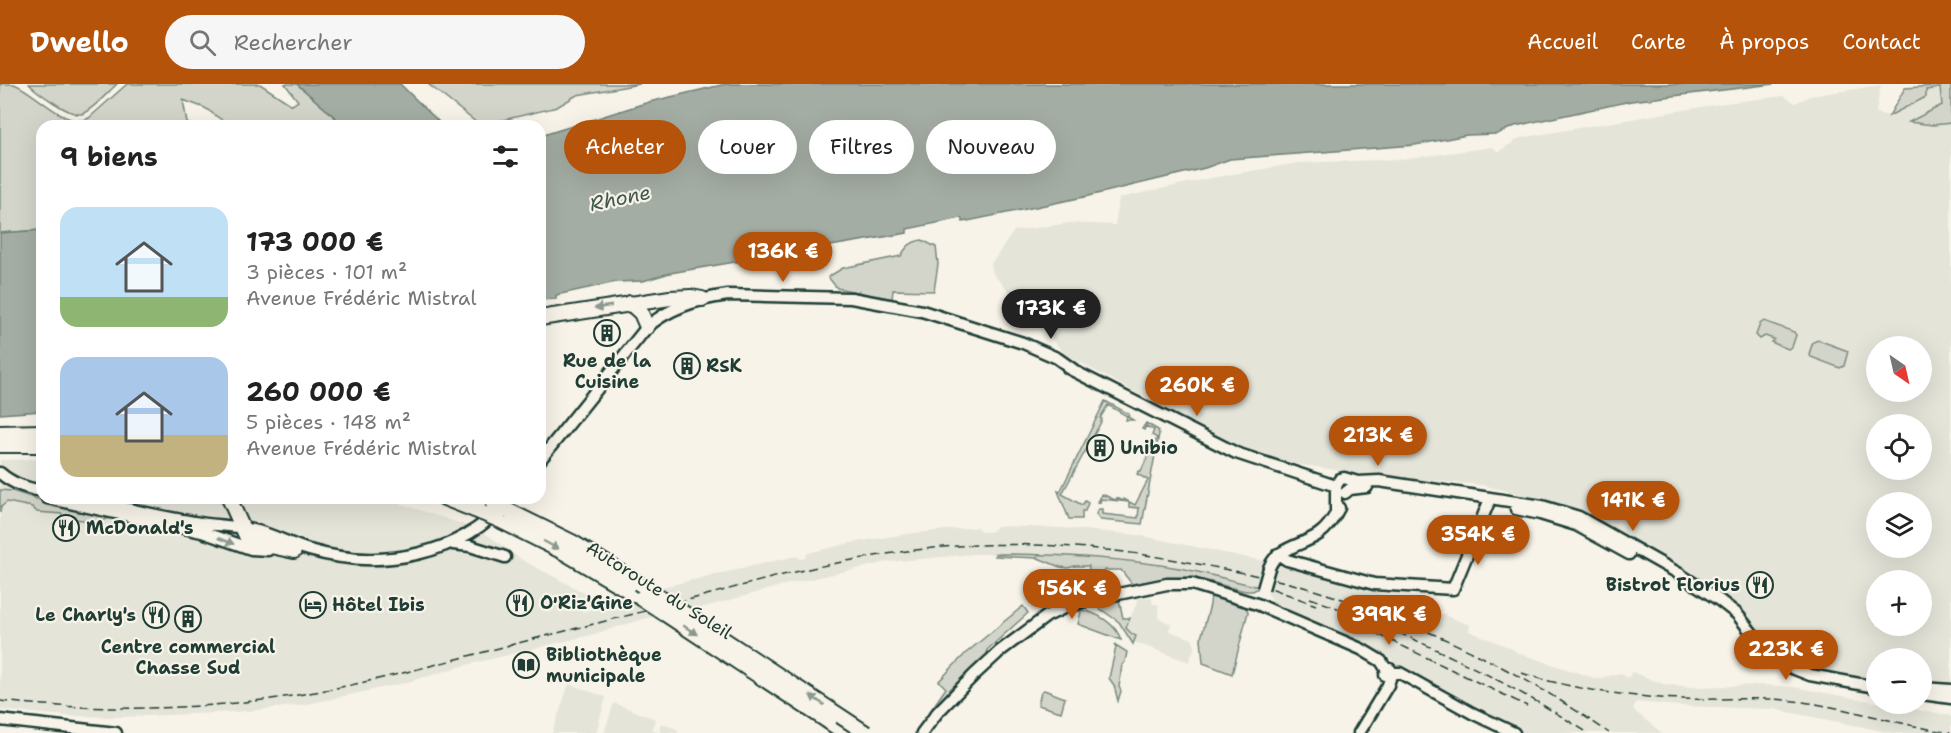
<!DOCTYPE html>
<html lang="fr">
<head>
<meta charset="utf-8">
<style>
  :root { --surface:#fff; --page:#f6f6f6; --text:#222; --muted:#767676; --accent:#b45309 }
  body { margin:0; font-family:"Shantell Sans",sans-serif; background:var(--page); color:var(--text); height:100vh; display:flex; flex-direction:column; font-size:22px; white-space:nowrap }
  * { box-sizing:border-box; margin:0 }
  p { font-size:20px; color:var(--muted) }
  .icon { flex:none; width:33px; height:33px; fill:none; stroke:currentColor; stroke-width:2; stroke-linecap:round; stroke-linejoin:round }
  .map { position:relative; flex:1; overflow:hidden }
  .panel { position:absolute; left:36px; top:36px; width:510px; height:384px; display:flex; flex-direction:column; background:var(--surface); border-radius:18px; box-shadow:0 6px 24px #0002 }
  .panel>* { flex:none }
  .top-card { position:absolute; left:564px; top:36px; width:570px; height:54px; display:flex; gap:12px }
  .needle { width:39px; rotate:146deg }
  .controls { position:absolute; left:1866px; top:252px; display:grid; gap:12px }
  .controls a { display:grid; place-items:center; width:66px; height:66px; border-radius:50%; background:var(--surface); box-shadow:0 6px 24px #0002; font-size:30px }
  .price { position:absolute; translate:-50% -51px; padding:0 14px; border-radius:21px; background:var(--accent); color:#fff; font-size:20px; line-height:39px; filter:drop-shadow(0 2px 3px #0008) }
  .price::after { content:''; position:absolute; left:50%; top:36px; width:18px; height:14px; margin-left:-9px; background:inherit; clip-path:polygon(0 0,100% 0,50% 100%) }
  .price.current { background:#222; color:#fff }
  ul { padding:0; list-style:none }
  li { display:flex; align-items:center; gap:18px; height:150px; padding:0 24px }
  li span { display:grid; place-items:center; flex:none; width:168px; height:120px; border-radius:18px; color:#555 }
  li>.icon { margin-inline-start:auto }
  span .icon { width:72px; height:72px; fill:#fffc; stroke-width:1 }
  li b { font-size:26px }
  h2 { display:flex; justify-content:space-between; align-items:center; height:72px; padding:0 24px; font-size:26px }
  .tag { padding:0 21px; border-radius:27px; background:var(--surface); box-shadow:0 6px 24px #0002; font-size:21px; line-height:54px }
  .tag.current { background:var(--accent); color:#fff }
  header { display:flex; align-items:center; gap:36px; box-sizing:border-box; height:84px; padding:0 30px; background:var(--accent); color:#fff }
  header strong { font-size:28px }
  nav { display:flex; gap:33px; margin-inline-start:auto; font-size:21px }
  .search { width:420px; height:54px; background:var(--page); display:flex; align-items:center; gap:15px; box-sizing:border-box; padding:0 21px; border-radius:33px; color:var(--muted); font-size:22px }
  .map>svg:first-child { display:block }
  .built { fill:#e5e4d9; fill-rule:evenodd }
  .green { fill:#d3d5ca; stroke:#79897f; stroke-width:1.5 }
  .water { fill:#a4ada3; stroke:#6f8077; stroke-width:1.5 }
  .lines { fill:none; stroke-linecap:round; stroke-linejoin:round }
  .secondary-casing { stroke:#1f3d34; stroke-width:15 }
  .highway-casing { stroke:#1f3d34; stroke-width:18 }
  .secondary { stroke:#f7f3e8; stroke-width:10 }
  .highway { stroke:#f7f3e8; stroke-width:14 }
  .rail { stroke:#1f3d34; stroke-width:1.5; stroke-dasharray:9 4.5; stroke-linecap:butt }
  .secondary-bridge-casing { stroke:#1f3d34; stroke-width:15; stroke-linecap:butt }
  .highway-bridge-casing { stroke:#1f3d34; stroke-width:18; stroke-linecap:butt }
  .secondary-bridge { stroke:#f7f3e8; stroke-width:10 }
  .highway-bridge { stroke:#f7f3e8; stroke-width:14 }
  .oneway { fill:#8b988e }
  .labels { text-anchor:middle; stroke-width:4.5; stroke-linejoin:round; paint-order:stroke }
  .poi-label { font-size:18px; font-weight:bold; fill:#1f3d34; stroke:#f7f3e8; text-anchor:start }
  .street-label { font-size:18px; fill:#1f3d34; stroke:#f7f3e8 }
  .water-label { font-size:20px; font-style:italic; fill:#405950; stroke:#f7f3e8 }
</style>
</head>
<body>
<header>
<strong>Dwello</strong>
<div class="search"><svg class="icon" aria-label="search" viewBox="0 0 24 24"><circle cx="10" cy="10" r="6"/><path d="M15 15l6 6"/></svg>Rechercher</div>
<nav><a>Accueil</a><a>Carte</a><a>À propos</a><a>Contact</a></nav>
</header>
<div class="map">
<svg width="1951" height="649" viewBox="0 0 1951 649">
  <rect width="100%" height="100%" fill="#f7f3e8"/>
  <filter id="ink" filterUnits="userSpaceOnUse"><feTurbulence type="fractalNoise" baseFrequency=".0167" numOctaves="2"/><feDisplacementMap in="SourceGraphic" scale="12" xChannelSelector="R" yChannelSelector="G"/><feConvolveMatrix kernelMatrix="1 2 1 2 8 2 1 2 1" color-interpolation-filters="sRGB"/></filter>
  <g filter="url(#ink)">
    <path class="built" d="M1881 1 1876 29 1889 32 1926 6H1951V621L1922 615V574H1876V607L1780 578 1743 531 1581 425 1482 401 1381 393 1270 376 1207 347 1066 271 993 190 991 180 1014 147 1069 139 1115 141 1119 114 1211 94 1298 79 1403 75 1493 63 1498 68 1520 54 1725 19 1784 12 1795 19 1810 12ZM1876 262H1922V308H1876ZM1876 340H1922V386H1876ZM1876 418H1922V464H1876ZM1876 496H1922V542H1876Z
      M42 375V414H222L229 426 246 433 240 414H383L462 440 488 451 522 476 585 509 582 528 629 515 654 532 587 552 470 580 404 599 304 621 237 628 122 633 66 632 0 626V376Z
      M996 442 1063 444 1138 451 1268 478 1260 503 1180 484 1118 477 1036 470H975L888 478 788 500 694 526 658 504 796 472 801 475 805 474 808 469 850 459 906 450 977 443 981 448H991Z
      M1276 480 1372 506 1409 522 1439 530H1446V532L1470 541 1469 547 1511 564 1518 569 1597 595 1620 589 1628 594 1632 588 1663 600 1692 603 1762 601 1793 603 1951 632V649H1893L1773 625 1680 622 1636 618 1633 626 1662 649H1522L1409 590 1387 572 1275 522 1267 508Z
      M1151 513 1153 520H1158L1159 534 1171 540 1169 547 1192 555 1195 562 1189 578 1134 558 1136 552 1126 544 1139 514Z
      M569 600 606 613 596 649H552Z
      M614 619 655 635 652 646 660 649 661 646 659 645 661 639 679 646 677 649H604Z"/>
    <path class="green" d="M0 0C4 0 10 0 14 0 36 8 66 46 89 34L127 0H260L292 21 298 17 285 0H297L345 42H230L205 24 183 16 187 39 192 42H42V146L0 149Z
      M29 0H117C109 7 91 28 81 30 70 32 37 8 29 0Z
      M428 0H640L577 11 557 23 499 37 477 39Z
      M1951 1V39L1933 41 1909 38 1942 21 1940 4 1926 6V13L1889 32 1905 4Z
      M922 156 936 163 938 180 934 207 893 206 892 215 837 204 828 193 843 184 901 172C906 163 910 158 922 156Z
      M1764 237 1794 248 1796 251 1792 263 1788 265 1771 258 1774 255 1765 252 1760 255 1756 251 1760 240Z
      M1818 256 1848 267 1844 282 1840 284 1811 273 1809 270 1813 258Z
      M1105 317 1129 330 1128 333 1133 336H1126L1127 332 1108 321 1100 334 1102 335 1101 338 1062 410 1082 421 1085 417 1088 419 1085 427H1082V435H1069L1058 407 1060 408Z
      M1146 339 1158 346 1159 350 1142 440 1101 436 1096 430 1099 425H1102V430L1138 434 1139 424 1129 423V418L1101 415 1100 419 1098 418 1102 410 1115 416 1117 414 1123 417 1124 415 1135 421 1148 396 1137 390 1139 387H1141L1151 365 1149 363 1150 361 1153 362 1157 354 1152 351 1154 346 1146 342 1144 346 1142 345Z
      M0 406 12 407 59 422 168 445 171 449 129 445 126 438 109 434 100 438 75 435V432L66 431 65 433H62V430L37 428 32 423 7 418 1 423 0 429Z
      M995 470C1056 470 1119 474 1179 484 1206 489 1233 497 1260 503L1253 507H1246C1228 504 1212 497 1194 494 1174 492 1153 497 1132 500L1121 486H1105L1103 492 1091 493 1088 489 1089 482H1075L1068 484 1060 483 1038 474 995 472Z
      M1211 509 1245 522 1248 528 1232 590 1203 579 1201 554 1210 521Z
      M1119 516 1123 534H1130L1126 544 1132 550 1136 552 1133 560 1119 538 1099 524 1100 520Z
      M1023 522 1028 529 987 566 988 572 935 623H933L946 604 939 597 966 569Z
      M1081 526C1098 529 1116 540 1121 556L1078 540 1081 528 1078 527Z
      M1114 560 1127 568 1125 578 1122 581 1119 603 1121 607 1118 617 1114 601 1109 594 1116 563Z
      M1044 606 1065 614 1061 628 1038 621 1041 608Z"/>
    <path class="water" d="M297 0H400L443 42H345Z
      M726 0H1774L1631 17 1515 42 1497 50 1467 51 1415 61 1230 75 1205 84 1084 113 963 138 961 134 907 145V149L670 189 643 197 616 198 556 211V215L540 216V52L649 18Z
      M42 146V327L0 330V149Z"/>
    <g class="lines">
      <defs>
        <path id="secondary" d="M1068 284 1236 369 1336 402
          M540 376 647 243C670 223 698 215 728 211L851 214 922 227 1023 259 1057 274 1074 286
          M0 389C13 400 26 404 42 407
          M1345 409 1350 405 1367 403
          M47 414 202 448 251 465 268 466
          M78 414C117 422 155 432 194 438 214 442 234 441 253 446 273 450 290 461 309 466 380 487 462 472 510 414
          M1516 425 1540 430 1576 441 1629 470
          M1336 428V402L1340 395 1344 394 1358 398 1379 397 1542 422 1579 433 1678 489 1719 516 1737 530 1759 558 1775 574 1792 584 1810 591 1876 603
          M453 460 470 462 505 473
          M1278 470 1287 476 1374 500 1453 505 1488 420
          M1269 484C1277 463 1302 462 1319 450 1329 443 1333 434 1339 424
          M1385 591 1388 588 1400 589 1472 629 1514 649
          M1922 604 1951 606
          M1922 610 1951 614
          M0 636 116 649
          M922 649 937 629 974 591 1000 567 1047 532 1068 522 1089 516 1167 500H1192L1257 520 1361 565 1381 577 1388 588
          M1359 649 1388 601 1392 588 1390 585"/>
        <path id="highway" d="M630 219 641 229 647 243
          M540 234 670 214 691 213 702 215
          M0 349 42 348
          M0 361H42
          M229 414 247 454 257 459 294 467
          M444 414 482 429
          M479 414 493 420
          M509 427 572 458 638 499
          M499 436 565 469 641 514
          M829 638 845 649"/>
      </defs>
      <use href="#secondary" class="secondary-casing"/>
      <use href="#highway" class="highway-casing"/>
      <use href="#secondary" class="secondary"/>
      <use href="#highway" class="highway"/>
      <path class="rail" d="M1260 500 1316 521
        M1310 514C1408 549 1501 593 1588 649
        M1365 544 1527 622
        M1522 589C1569 605 1630 613 1680 615 1715 616 1750 613 1785 616 1841 621 1895 640 1951 649
        M0 617C103 628 207 627 309 609 369 599 429 582 488 567 558 548 629 532 699 513 745 501 790 488 837 479 872 472 909 466 944 463 1031 456 1118 464 1203 481 1233 487 1263 492 1293 500 1404 531 1515 582 1609 649"/>
      <defs>
        <path id="secondary-bridge" d="M1263 505 1269 484"/>
        <path id="highway-bridge" d="M493 420 509 427
          M482 429 499 436
          M638 499 866 649
          M641 514 829 638"/>
      </defs>
      <use href="#secondary-bridge" class="secondary-bridge-casing"/>
      <use href="#highway-bridge" class="highway-bridge-casing"/>
      <use href="#secondary-bridge" class="secondary-bridge"/>
      <use href="#highway-bridge" class="highway-bridge"/>
    </g>
    <defs><path id="oneway-solid" d="M-6-.8H1V-3.2L6.5 0L1 3.2V.8H-6Z" transform="scale(1.5)"/></defs>
    <g class="oneway">
      <use href="#oneway-solid" transform="translate(603 223) rotate(172)"/>
      <use href="#oneway-solid" transform="translate(226 457) rotate(21)"/>
      <use href="#oneway-solid" transform="translate(551 461) rotate(28)"/>
      <use href="#oneway-solid" transform="translate(690 546) rotate(33)"/>
      <use href="#oneway-solid" transform="translate(817 616) rotate(-146)"/>
    </g>
  </g>
  <defs>
    <symbol id="building-ring" viewBox="-11 -11 22 22"><circle r="9.5" fill="#f7f3e8" stroke="#1f3d34" stroke-width="1.5"/><path d="M-4-6H4V6H1V3H-1V6H-4ZM-2.5-4.3h1.7v1.8h-1.7ZM.8-4.3h1.7v1.8H.8ZM-2.5-1h1.7V.8h-1.7ZM.8-1h1.7V.8H.8Z" fill="#1f3d34"/></symbol>
    <symbol id="restaurant-ring" viewBox="-11 -11 22 22"><circle r="9.5" fill="#f7f3e8" stroke="#1f3d34" stroke-width="1.5"/><path d="M-5-6h1v4h1v-4h1v4h1v-4h1v5L-1.5 .5V6h-2V.5L-5-1ZM5-6V6H3V1.5H1.5Q1.5-4 5-6Z" fill="#1f3d34"/></symbol>
    <symbol id="hotel-ring" viewBox="-11 -11 22 22"><circle r="9.5" fill="#f7f3e8" stroke="#1f3d34" stroke-width="1.5"/><path d="M-6-4.5h1.5V1H6V5H4.5V3h-9V5H-6ZM-4 0a1.8 1.8 0 1 1 3.6 0ZM.5 0V-2.5h3Q6-2.5 6 0Z" fill="#1f3d34"/></symbol>
    <symbol id="library-ring" viewBox="-11 -11 22 22"><circle r="9.5" fill="#f7f3e8" stroke="#1f3d34" stroke-width="1.5"/><path d="M-6-4Q-3-5.5-.7-3.5V5Q-3 3-6 4ZM6-4Q3-5.5 .7-3.5V5Q3 3 6 4Z" fill="#1f3d34"/></symbol>
  </defs>
  <g fill-rule="evenodd">
    <use href="#building-ring" x="592" y="234" width="30" height="30"/>
    <use href="#building-ring" x="672" y="267" width="30" height="30"/>
    <use href="#building-ring" x="1085" y="349" width="30" height="30"/>
    <use href="#restaurant-ring" x="51" y="429" width="30" height="30"/>
    <use href="#restaurant-ring" x="1745" y="486" width="30" height="30"/>
    <use href="#restaurant-ring" x="505" y="504" width="30" height="30"/>
    <use href="#hotel-ring" x="298" y="506" width="30" height="30"/>
    <use href="#restaurant-ring" x="141" y="516" width="30" height="30"/>
    <use href="#building-ring" x="173" y="520" width="30" height="30"/>
    <use href="#library-ring" x="511" y="566" width="30" height="30"/>
  </g>
  <g class="labels">
    <g class="poi-label">
      <text x="607" y="283" text-anchor="middle">Rue de la<tspan x="607" dy="21">Cuisine</tspan></text>
      <text x="706" y="288">RSK</text>
      <text x="1120" y="370">Unibio</text>
      <text x="86" y="450">McDonald's</text>
      <text x="1740" y="507" text-anchor="end">Bistrot Florius</text>
      <text x="540" y="525">O'Riz'Gine</text>
      <text x="332" y="527">Hôtel Ibis</text>
      <text x="136" y="537" text-anchor="end">Le Charly's</text>
      <text x="188" y="569" text-anchor="middle">Centre commercial<tspan x="188" dy="21">Chasse Sud</tspan></text>
      <text x="546" y="577">Bibliothèque<tspan x="546" dy="21">municipale</tspan></text>
    </g>
    <g class="street-label">
      <text transform="translate(659 506) rotate(32)" y="6">Autoroute du Soleil</text>
    </g>
    <g class="water-label">
      <text transform="translate(620 114) rotate(-12)" y="7">Rhone</text>
    </g>
  </g>
</svg>
<div class="controls">
<a><svg class="needle" viewBox="-14 -14 28 28"><path d="M0-13l5 13h-10z" fill="#e53935"/><path d="M0 13l5-13h-10z" fill="#767676"/></svg></a>
<a><svg class="icon" aria-label="locate" viewBox="0 0 24 24"><circle cx="12" cy="12" r="6"/><path d="M12 2v4M12 18v4M2 12h4M18 12h4"/></svg></a>
<a><svg class="icon" aria-label="layers" viewBox="0 0 24 24"><path d="M12 4l9 5-9 5-9-5zM3 14l9 5 9-5"/></svg></a>
<a>+</a>
<a>−</a>
</div>
<b class="price" style="left:783px;top:199px">136K €</b>
<b class="price current" style="left:1051px;top:256px">173K €</b>
<b class="price" style="left:1197px;top:333px">260K €</b>
<b class="price" style="left:1378px;top:383px">213K €</b>
<b class="price" style="left:1633px;top:448px">141K €</b>
<b class="price" style="left:1478px;top:482px">354K €</b>
<b class="price" style="left:1072px;top:536px">156K €</b>
<b class="price" style="left:1389px;top:562px">399K €</b>
<b class="price" style="left:1786px;top:597px">223K €</b>
<div class="top-card">
<a class="tag current">Acheter</a>
<a class="tag">Louer</a>
<a class="tag">Filtres</a>
<a class="tag">Nouveau</a>
</div>
<section class="panel">
<h2>9 biens<svg class="icon" aria-label="filters" viewBox="0 0 24 24"><path d="M4 7h16M4 17h16"/><circle cx="9" cy="7" r="2"/><circle cx="15" cy="17" r="2"/></svg></h2>
<ul>
<li><span style="background:linear-gradient(#bfe0f5 75%,#8fb573 0)"><svg class="icon" aria-label="home" viewBox="0 0 24 24"><path d="M3 11l9-7 9 7M6 9v11h12V9"/></svg></span><div><b>173 000 €</b><p>3 pièces · 101 m²</p><p>Avenue Frédéric Mistral</p></div></li>
<li><span style="background:linear-gradient(#a9c7e8 65%,#c2b280 0)"><svg class="icon" aria-label="home" viewBox="0 0 24 24"><path d="M3 11l9-7 9 7M6 9v11h12V9"/></svg></span><div><b>260 000 €</b><p>5 pièces · 148 m²</p><p>Avenue Frédéric Mistral</p></div></li>
</ul>
</section>
</div>
</body>
</html>
